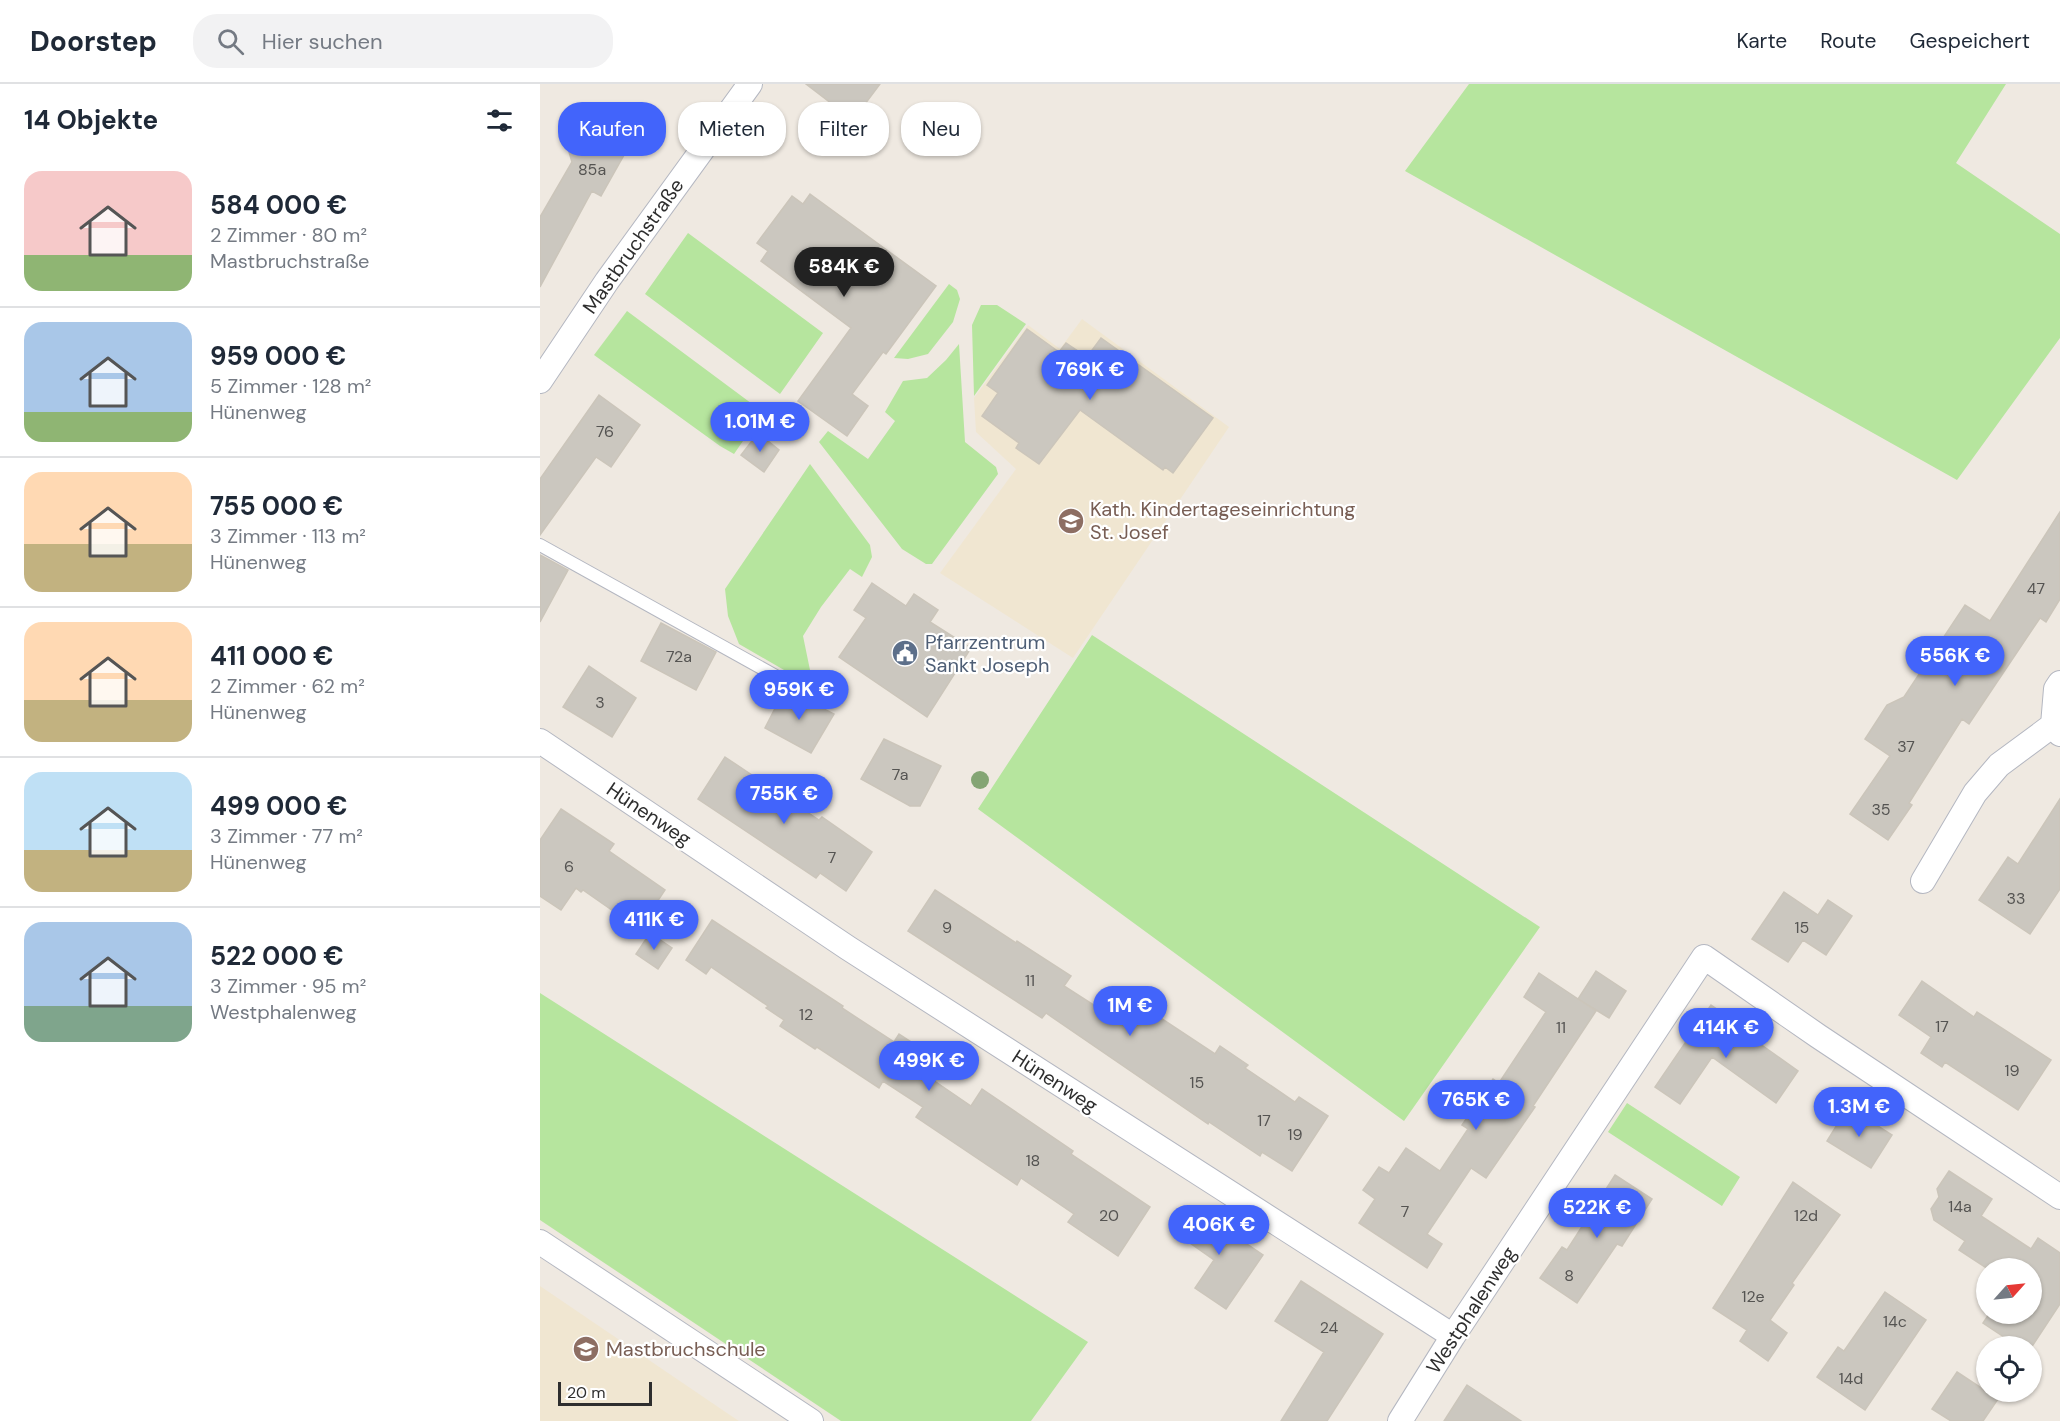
<!DOCTYPE html>
<html lang="de">
<head>
<meta charset="utf-8">
<style>
  :root { --surface:#fff; --page:#f2f2f3; --text:#1f2937; --muted:#747a83; --line:#e0e1e3; --accent:#4264fb }
  body { margin:0; font-family:"DM Sans",sans-serif; background:var(--page); color:var(--text); height:100vh; display:flex; flex-direction:column; font-size:22px; white-space:nowrap }
  * { box-sizing:border-box; margin:0 }
  p { font-size:20px; color:var(--muted) }
  .icon { flex:none; width:33px; height:33px; fill:none; stroke:currentColor; stroke-width:2; stroke-linecap:round; stroke-linejoin:round }
  .map { position:relative; flex:1; overflow:hidden }
  .side { display:flex; flex-direction:column; background:var(--surface); width:540px }
  .side>* { flex:none }
  .guide { position:absolute; left:18px; top:18px; width:570px; height:54px; display:flex; gap:12px }
  .needle { width:39px; rotate:63deg }
  .fabs { position:absolute; left:1436px; top:1174px; display:grid; gap:12px }
  .fabs a { display:grid; place-items:center; width:66px; height:66px; border-radius:50%; background:var(--surface); box-shadow:0 2px 4px #0004; font-size:30px }
  .scale { position:absolute; left:18px; bottom:15px; width:94px; box-sizing:border-box; padding-left:6px; border:3px solid #2e2e2e; border-top:0; font-size:16px; line-height:21px; white-space:nowrap; color:#2e2e2e; -webkit-text-stroke:4px #fff; paint-order:stroke }
  .price { position:absolute; translate:-50% -51px; padding:0 14px; border-radius:21px; background:var(--accent); color:#fff; font-size:20px; line-height:39px; filter:drop-shadow(0 2px 3px #0008) }
  .price::after { content:''; position:absolute; left:50%; top:36px; width:18px; height:14px; margin-left:-9px; background:inherit; clip-path:polygon(0 0,100% 0,50% 100%) }
  .price.on { background:#222; color:#fff }
  ul { padding:0; list-style:none }
  li { display:flex; align-items:center; gap:18px; height:150px; padding:0 24px }
  li+li { border-top:2px solid var(--line) }
  li span { display:grid; place-items:center; flex:none; width:168px; height:120px; border-radius:18px; color:#555 }
  li>.icon { margin-inline-start:auto }
  span .icon { width:72px; height:72px; fill:#fffc; stroke-width:1 }
  li b { font-size:26px }
  h2 { display:flex; justify-content:space-between; align-items:center; height:72px; padding:0 24px; font-size:26px }
  .chip { padding:0 21px; border-radius:24px; background:var(--surface); box-shadow:0 2px 4px #0004; font-size:21px; line-height:54px }
  .chip.on { background:var(--accent); color:#fff }
  header { display:flex; align-items:center; gap:36px; box-sizing:border-box; height:84px; padding:0 30px; background:var(--surface); border-bottom:2px solid var(--line) }
  header strong { font-size:28px }
  nav { display:flex; gap:33px; margin-inline-start:auto; font-size:21px }
  .search { width:420px; height:54px; background:var(--page); display:flex; align-items:center; gap:15px; box-sizing:border-box; padding:0 21px; border-radius:24px; color:var(--muted); font-size:22px }
  main { display:flex; flex:1; min-height:0 }
  .map>svg:first-child { display:block }
  .education { fill:#f0e6d1 }
  .green { fill:#b6e59e }
  .building { fill:#cbc7bf; stroke:#cbc5ba; stroke-width:1.5 }
  .lines { fill:none; stroke-linecap:round; stroke-linejoin:round }
  .lane-casing { stroke:#b4b7c1; stroke-width:14 }
  .street-casing { stroke:#b4b7c1; stroke-width:26 }
  .lane { stroke:#fff; stroke-width:12 }
  .street { stroke:#fff; stroke-width:24 }
  .tree { fill:#84a574 }
  .labels { text-anchor:middle; stroke-width:4.5; stroke-linejoin:round; paint-order:stroke }
  .number-label { font-size:16px; fill:#555452 }
  .street-label { font-size:20px; fill:#2e2e2e; stroke:#fff }
  .education-label { font-size:20px; fill:#785e54; stroke:#fff; text-anchor:start }
  .service-label { font-size:20px; fill:#4e5e75; stroke:#fff; text-anchor:start }
</style>
</head>
<body>
<header>
<strong>Doorstep</strong>
<div class="search"><svg class="icon" aria-label="search" viewBox="0 0 24 24"><circle cx="10" cy="10" r="6"/><path d="M15 15l6 6"/></svg>Hier suchen</div>
<nav><a>Karte</a><a>Route</a><a>Gespeichert</a></nav>
</header>
<main>
<section class="side">
<h2>14 Objekte<svg class="icon" aria-label="filters" viewBox="0 0 24 24"><path d="M4 7h16M4 17h16"/><circle cx="9" cy="7" r="2"/><circle cx="15" cy="17" r="2"/></svg></h2>
<ul>
<li><span style="background:linear-gradient(#f6c9c9 70%,#8fb573 0)"><svg class="icon" aria-label="home" viewBox="0 0 24 24"><path d="M3 11l9-7 9 7M6 9v11h12V9"/></svg></span><div><b>584 000 €</b><p>2 Zimmer · 80 m²</p><p>Mastbruchstraße</p></div></li>
<li><span style="background:linear-gradient(#a9c7e8 75%,#8fb573 0)"><svg class="icon" aria-label="home" viewBox="0 0 24 24"><path d="M3 11l9-7 9 7M6 9v11h12V9"/></svg></span><div><b>959 000 €</b><p>5 Zimmer · 128 m²</p><p>Hünenweg</p></div></li>
<li><span style="background:linear-gradient(#ffd9b3 60%,#c2b280 0)"><svg class="icon" aria-label="home" viewBox="0 0 24 24"><path d="M3 11l9-7 9 7M6 9v11h12V9"/></svg></span><div><b>755 000 €</b><p>3 Zimmer · 113 m²</p><p>Hünenweg</p></div></li>
<li><span style="background:linear-gradient(#ffd9b3 65%,#c2b280 0)"><svg class="icon" aria-label="home" viewBox="0 0 24 24"><path d="M3 11l9-7 9 7M6 9v11h12V9"/></svg></span><div><b>411 000 €</b><p>2 Zimmer · 62 m²</p><p>Hünenweg</p></div></li>
<li><span style="background:linear-gradient(#bfe0f5 65%,#c2b280 0)"><svg class="icon" aria-label="home" viewBox="0 0 24 24"><path d="M3 11l9-7 9 7M6 9v11h12V9"/></svg></span><div><b>499 000 €</b><p>3 Zimmer · 77 m²</p><p>Hünenweg</p></div></li>
<li><span style="background:linear-gradient(#a9c7e8 70%,#7fa58c 0)"><svg class="icon" aria-label="home" viewBox="0 0 24 24"><path d="M3 11l9-7 9 7M6 9v11h12V9"/></svg></span><div><b>522 000 €</b><p>3 Zimmer · 95 m²</p><p>Westphalenweg</p></div></li>
</ul>
</section>
<div class="map">
<svg width="1520" height="1337" viewBox="0 0 1520 1337">
  <rect width="100%" height="100%" fill="#efe9e1"/>
  <path class="education" d="M542 235 689 343 533 574 400 489 476 385 436 348 434 314 488 241 520 265Z
    M0 1202 184 1327 199 1337H0Z"/>
  <path class="green" d="M929 0H1466L1416 79 1520 150V254L1417 396 865 87Z
    M148 149 283 249 240 310 105 210Z
    M409 200 417 206 420 215 413 238 388 270 368 275 354 274Z
    M441 221H457L486 240 434 312 432 241Z
    M87 227 223 328 194 370 180 362 54 271Z
    M419 260 425 358 456 383 458 390 392 480H386L362 465 279 358 288 347 328 375 355 337 345 328 363 297 387 294 406 276Z
    M270 380 330 461 332 473 322 493 310 485 281 523 263 552 270 586 263 597 199 560 188 532 185 505Z
    M552 551 1000 843 864 1037 438 725Z
    M0 909 548 1258 491 1337H301L0 1136Z
    M1087 1019 1200 1093 1182 1122 1068 1048Z"/>
  <path class="building" d="M266 0H340L313 36Z
    M40 46 84 71 61 112 52 107 0 203V133L32 78 29 68Z
    M270 110 396 202 346 270 343 268 312 310 328 322 307 352 258 317 311 244 221 177 228 167 217 159 252 112 263 120Z
    M487 245 519 268 526 259 547 273 561 254 673 334 633 389 625 383 623 386 540 326 499 380 476 364 479 359 442 332 458 309 447 301Z
    M59 311 100 341 71 383 56 373 0 451V395Z
    M218 349 239 366 224 388 201 371Z
    M1520 428V515L1506 538 1500 534 1429 640 1422 635 1369 719 1372 721 1348 756 1310 730 1350 672 1325 655 1347 621 1364 613 1425 521 1450 537Z
    M0 471 28 486 0 538Z
    M332 499 366 522 374 510 398 526 390 538 431 564 387 633 299 573 326 534 314 526Z
    M121 539 176 568 156 606 101 577Z
    M49 582 96 614 72 653 23 623Z
    M245 605 294 630 271 669 225 644Z
    M344 655 401 682 380 722H370L321 695Z
    M185 673 279 736 282 733 332 768 306 807 280 789 276 794 158 715Z
    M1520 715V805L1490 850 1439 816 1468 773 1478 780Z
    M21 725 74 760 69 767 125 806 99 845 43 806 41 808 36 804 21 826 0 812V756Z
    M395 806 476 859 477 857 531 892 524 902 566 929 580 907 675 970 680 962 708 981 705 984 755 1018 759 1013 788 1032 752 1087 722 1068 720 1072 669 1038 668 1040 506 929 502 934 368 847Z
    M1244 808 1278 831 1288 816 1312 832 1286 871 1263 856 1248 878 1212 855Z
    M172 836 303 922 302 924 354 958 359 950 385 967 374 983 431 1022 442 1005 533 1067 531 1070 610 1123 578 1172 528 1138 534 1130 481 1094 477 1101 376 1033 383 1023 343 997 339 1004 277 963 275 965 240 942 244 936 226 924 228 922 171 883 166 890 146 876Z
    M110 849 132 864 118 885 96 870Z
    M1056 887 1086 907 1069 934 1038 915Z
    M999 889 1056 927 993 1022 995 1023 946 1094 931 1084 887 1150 902 1160 887 1184 819 1139 835 1115 823 1106 839 1083 849 1089 866 1064 900 1087 928 1045 922 1041 953 995 959 999 1006 928 984 913Z
    M1382 897 1434 933 1437 928 1511 976 1478 1026 1405 978 1402 983 1381 969 1391 953 1359 931Z
    M1171 921 1212 949 1209 952 1258 987 1236 1019 1172 973 1140 1020 1115 1003Z
    M1308 1023 1352 1051 1331 1084 1287 1057Z
    M1409 1087 1452 1115 1441 1132 1491 1165 1498 1154 1520 1169V1220L1491 1264 1479 1263 1443 1239 1449 1230H1491V1185H1448L1419 1166 1425 1157 1394 1136 1391 1125 1399 1113 1397 1105Z
    M1075 1091 1112 1115 1082 1162 1077 1160 1037 1219 1000 1194 1022 1163 1027 1166Z
    M1253 1098 1300 1131 1252 1199 1254 1201 1230 1236 1247 1249 1228 1277 1200 1257 1207 1246 1173 1224Z
    M651 1122 723 1171 686 1225 655 1204 674 1176 633 1147Z
    M761 1197 843 1250 787 1337H741L784 1268 735 1237Z
    M1345 1208 1386 1236 1325 1326 1277 1293 1298 1263 1304 1267Z
    M1417 1288 1458 1315 1443 1337H1411L1392 1325Z
    M927 1301 981 1337H904Z"/>
  <g class="lines">
    <defs>
      <path id="lane" d="M0 461 243 596"/>
      <path id="street" d="M0 297 67 197 210 0
        M1520 599 1516 605 1513 641 1520 650
        M0 657 308 864 913 1252
        M1383 797 1435 709 1459 681 1513 641
        M0 1158 271 1337
        M860 1337 913 1252 1164 873 1278 952 1520 1113"/>
    </defs>
    <use href="#lane" class="lane-casing"/>
    <use href="#street" class="street-casing"/>
    <use href="#lane" class="lane"/>
    <use href="#street" class="street"/>
  </g>
  <circle class="tree" cx="440" cy="696" r="9"/>
  <defs>
    <symbol id="school-disc" viewBox="-11 -11 22 22"><circle r="9.5" fill="#8d6e63" stroke="#fff"/><path d="M0-5L7-2L0 1L-7-2ZM-4 1L0 2.5L4 1V4Q0 6-4 4Z" fill="#fff"/></symbol>
    <symbol id="civic-disc" viewBox="-11 -11 22 22"><circle r="9.5" fill="#5c6f8a" stroke="#fff"/><path d="M-.6-6.5H3V-4.5H.6V-3L4-1V1h2V6H-6V1h2V-1L-.6-3ZM-1.2 2.5V6h2.4V2.5Z" fill="#fff"/></symbol>
  </defs>
  <g fill-rule="evenodd">
    <use href="#school-disc" x="516" y="422" width="30" height="30"/>
    <use href="#civic-disc" x="350" y="554" width="30" height="30"/>
    <use href="#school-disc" x="31" y="1250" width="30" height="30"/>
  </g>
  <g class="labels">
    <g class="number-label">
      <text x="52" y="91">85a</text>
      <text x="65" y="353">76</text>
      <text x="1496" y="510">47</text>
      <text x="139" y="578">72a</text>
      <text x="60" y="624">3</text>
      <text x="1366" y="668">37</text>
      <text x="360" y="696">7a</text>
      <text x="1341" y="731">35</text>
      <text x="292" y="779">7</text>
      <text x="29" y="788">6</text>
      <text x="1476" y="820">33</text>
      <text x="407" y="849">9</text>
      <text x="1262" y="849">15</text>
      <text x="490" y="902">11</text>
      <text x="266" y="936">12</text>
      <text x="1402" y="948">17</text>
      <text x="1021" y="949">11</text>
      <text x="1472" y="992">19</text>
      <text x="657" y="1004">15</text>
      <text x="724" y="1042">17</text>
      <text x="755" y="1056">19</text>
      <text x="493" y="1082">18</text>
      <text x="1420" y="1128">14a</text>
      <text x="865" y="1133">7</text>
      <text x="569" y="1137">20</text>
      <text x="1266" y="1137">12d</text>
      <text x="1029" y="1197">8</text>
      <text x="1213" y="1218">12e</text>
      <text x="1355" y="1243">14c</text>
      <text x="789" y="1249">24</text>
      <text x="1311" y="1300">14d</text>
    </g>
    <g class="street-label">
      <text transform="translate(93 162) rotate(-55)" y="7">Mastbruchstraße</text>
      <text transform="translate(109 730) rotate(34)" y="7">Hünenweg</text>
      <text transform="translate(515 997) rotate(33)" y="7">Hünenweg</text>
      <text transform="translate(931 1226) rotate(-57)" y="7">Westphalenweg</text>
    </g>
    <g class="education-label">
      <text x="550" y="432">Kath. Kindertageseinrichtung<tspan x="550" dy="23">St. Josef</tspan></text>
      <text x="66" y="1272">Mastbruchschule</text>
    </g>
    <g class="service-label">
      <text x="385" y="565">Pfarrzentrum<tspan x="385" dy="23">Sankt Joseph</tspan></text>
    </g>
  </g>
</svg>
<div class="fabs">
<a><svg class="needle" viewBox="-14 -14 28 28"><path d="M0-13l5 13h-10z" fill="#e53935"/><path d="M0 13l5-13h-10z" fill="#747a83"/></svg></a>
<a><svg class="icon" aria-label="locate" viewBox="0 0 24 24"><circle cx="12" cy="12" r="6"/><path d="M12 2v4M12 18v4M2 12h4M18 12h4"/></svg></a>
</div>
<div class="scale">20 m</div>
<b class="price on" style="left:304px;top:214px">584K €</b>
<b class="price" style="left:550px;top:317px">769K €</b>
<b class="price" style="left:220px;top:369px">1.01M €</b>
<b class="price" style="left:1415px;top:603px">556K €</b>
<b class="price" style="left:259px;top:637px">959K €</b>
<b class="price" style="left:244px;top:741px">755K €</b>
<b class="price" style="left:114px;top:867px">411K €</b>
<b class="price" style="left:590px;top:953px">1M €</b>
<b class="price" style="left:1186px;top:975px">414K €</b>
<b class="price" style="left:389px;top:1008px">499K €</b>
<b class="price" style="left:936px;top:1047px">765K €</b>
<b class="price" style="left:1319px;top:1054px">1.3M €</b>
<b class="price" style="left:1057px;top:1155px">522K €</b>
<b class="price" style="left:679px;top:1172px">406K €</b>
<div class="guide">
<a class="chip on">Kaufen</a>
<a class="chip">Mieten</a>
<a class="chip">Filter</a>
<a class="chip">Neu</a>
</div>
</div>
</main>
</body>
</html>
